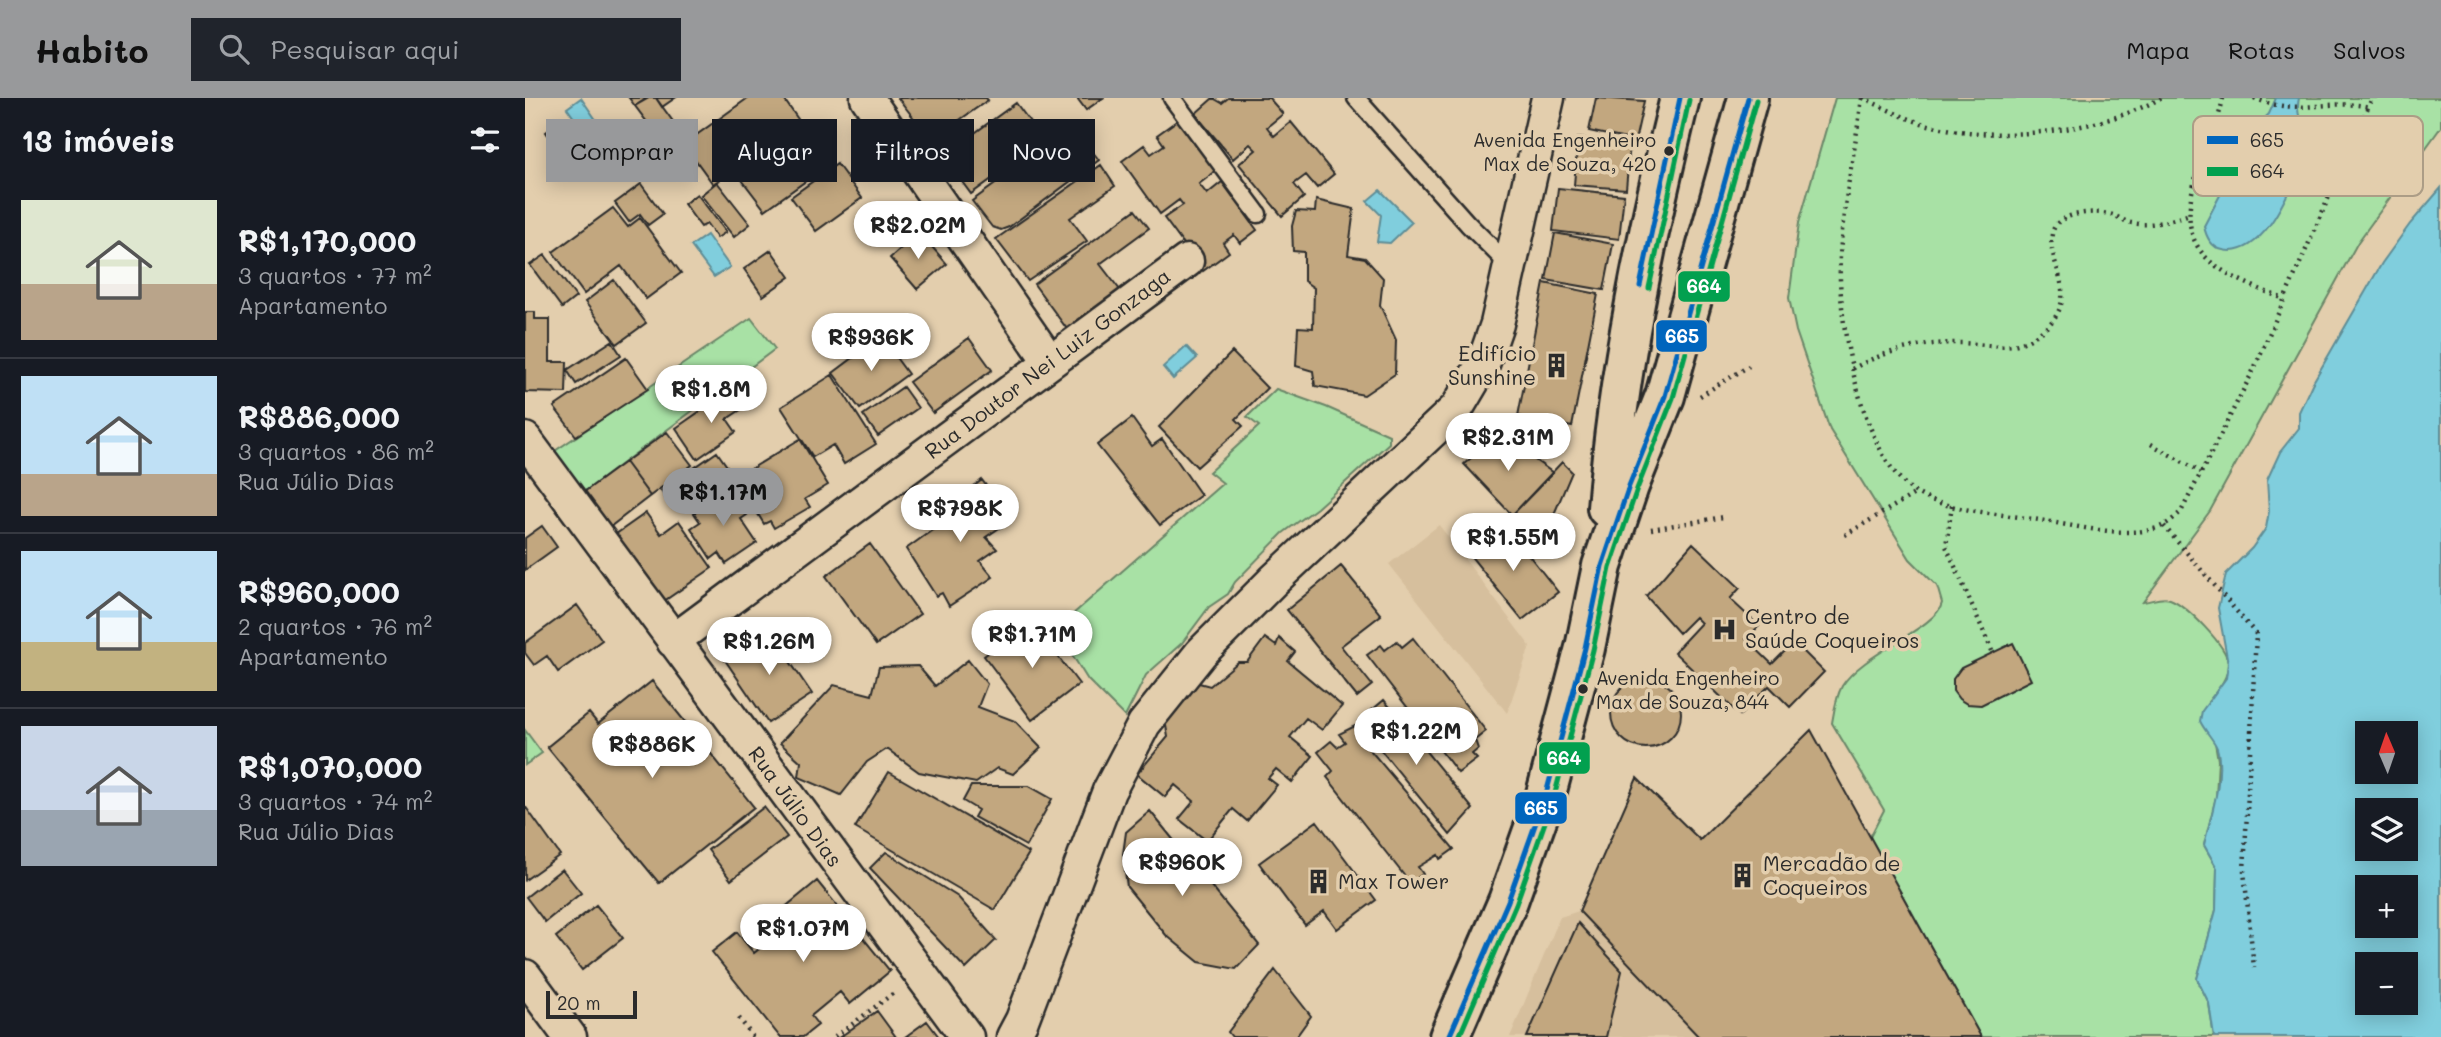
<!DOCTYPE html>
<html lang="pt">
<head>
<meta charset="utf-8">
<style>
  :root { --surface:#171b24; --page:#20242c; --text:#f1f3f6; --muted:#9ea1a6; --line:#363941; --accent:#98999b }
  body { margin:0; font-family:Mali,sans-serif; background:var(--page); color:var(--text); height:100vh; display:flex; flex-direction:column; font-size:26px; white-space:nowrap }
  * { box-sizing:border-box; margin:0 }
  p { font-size:23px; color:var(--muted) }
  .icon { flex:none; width:38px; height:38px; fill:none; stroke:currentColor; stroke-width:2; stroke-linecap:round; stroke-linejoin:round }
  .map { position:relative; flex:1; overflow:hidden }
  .side { display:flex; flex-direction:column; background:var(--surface); width:525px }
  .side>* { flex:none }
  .hud { position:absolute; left:21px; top:21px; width:665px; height:63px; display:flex; gap:14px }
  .needle { width:46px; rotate:358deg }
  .controls { position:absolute; left:1830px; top:623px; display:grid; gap:14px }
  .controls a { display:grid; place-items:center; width:63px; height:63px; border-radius:0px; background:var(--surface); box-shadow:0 4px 18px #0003; font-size:35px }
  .scale { position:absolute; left:21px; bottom:18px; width:91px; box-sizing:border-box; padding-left:7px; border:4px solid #2b2b2b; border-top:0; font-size:19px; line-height:24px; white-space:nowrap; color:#2b2b2b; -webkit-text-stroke:5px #e3cead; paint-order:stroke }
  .price { position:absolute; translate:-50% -60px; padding:0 16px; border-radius:24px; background:#fff; color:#222; font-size:23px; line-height:46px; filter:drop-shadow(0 2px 4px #0008) }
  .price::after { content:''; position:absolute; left:50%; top:42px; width:21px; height:16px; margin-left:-10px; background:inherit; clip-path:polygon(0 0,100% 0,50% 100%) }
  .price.current { background:var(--accent); color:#111 }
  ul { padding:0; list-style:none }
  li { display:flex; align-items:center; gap:21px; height:175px; padding:0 21px }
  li+li { border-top:2px solid var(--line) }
  li span { display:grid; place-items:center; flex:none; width:196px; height:140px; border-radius:0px; color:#555 }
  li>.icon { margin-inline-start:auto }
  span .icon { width:84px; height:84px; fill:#fffc; stroke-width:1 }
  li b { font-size:30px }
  h2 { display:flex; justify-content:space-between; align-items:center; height:84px; padding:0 21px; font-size:30px }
  .pill { padding:0 24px; border-radius:0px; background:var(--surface); box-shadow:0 4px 18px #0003; font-size:24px; line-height:63px }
  .pill.current { background:var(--accent); color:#111 }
  header { display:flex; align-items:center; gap:42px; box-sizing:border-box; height:98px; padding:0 35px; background:var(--accent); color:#111 }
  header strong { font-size:33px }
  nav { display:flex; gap:38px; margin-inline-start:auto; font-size:24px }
  .search { width:490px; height:63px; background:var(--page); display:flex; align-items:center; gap:18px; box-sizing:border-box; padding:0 24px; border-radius:0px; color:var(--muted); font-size:26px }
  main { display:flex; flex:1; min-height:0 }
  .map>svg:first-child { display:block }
  .built { fill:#d6bf9d }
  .green { fill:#a8e1a5; stroke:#6a8668; stroke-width:2 }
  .water { fill:#80cedd; stroke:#5e8d96; stroke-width:2; fill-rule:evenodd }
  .building { fill:#c2a77f; stroke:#2b2b2b; stroke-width:2 }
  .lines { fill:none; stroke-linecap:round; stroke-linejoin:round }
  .service-casing { stroke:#2b2b2b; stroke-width:21 }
  .minor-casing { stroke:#2b2b2b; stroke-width:37 }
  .primary-casing { stroke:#2b2b2b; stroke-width:44 }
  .path { stroke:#2b2b2b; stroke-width:4.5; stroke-dasharray:2 5; stroke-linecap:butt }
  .service { stroke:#e3cead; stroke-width:16 }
  .minor { stroke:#e3cead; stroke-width:32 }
  .primary { stroke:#e3cead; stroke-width:38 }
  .bus-1-casing { stroke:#e3cead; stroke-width:10 }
  .bus-2-casing { stroke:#e3cead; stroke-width:10 }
  .bus-1 { stroke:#0065bd; stroke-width:5 }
  .bus-2 { stroke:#02a04f; stroke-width:5 }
  .bus-dot { fill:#2b2b2b; stroke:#e3cead; stroke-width:2.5 }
  .labels { text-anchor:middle; stroke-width:7; stroke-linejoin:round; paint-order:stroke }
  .bus-label { font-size:19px; fill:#2b2b2b; stroke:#e3cead; text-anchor:end }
  .poi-label { font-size:21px; fill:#2b2b2b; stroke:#e3cead; text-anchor:start }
  .street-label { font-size:21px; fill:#2b2b2b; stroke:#e3cead }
  .key { fill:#e3cead; stroke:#ac9d86; stroke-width:2 }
  .key-label { font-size:19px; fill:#2b2b2b }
  .line-badge { stroke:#e3cead; stroke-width:2.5 }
  .badge-label { font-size:19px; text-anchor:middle; font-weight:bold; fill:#fff }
</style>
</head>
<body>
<header>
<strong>Habito</strong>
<div class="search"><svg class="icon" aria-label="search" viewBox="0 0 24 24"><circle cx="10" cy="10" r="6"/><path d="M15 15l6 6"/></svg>Pesquisar aqui</div>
<nav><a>Mapa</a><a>Rotas</a><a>Salvos</a></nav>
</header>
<main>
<section class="side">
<h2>13 imóveis<svg class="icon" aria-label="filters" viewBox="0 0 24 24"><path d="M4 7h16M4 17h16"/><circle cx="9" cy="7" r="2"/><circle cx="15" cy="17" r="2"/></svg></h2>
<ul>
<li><span style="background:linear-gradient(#dfe7d0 60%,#b9a48a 0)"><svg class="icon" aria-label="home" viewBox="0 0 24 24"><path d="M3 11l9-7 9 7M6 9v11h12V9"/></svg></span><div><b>R$1,170,000</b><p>3 quartos · 77 m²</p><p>Apartamento</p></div></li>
<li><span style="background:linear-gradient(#bfe0f5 70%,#b9a48a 0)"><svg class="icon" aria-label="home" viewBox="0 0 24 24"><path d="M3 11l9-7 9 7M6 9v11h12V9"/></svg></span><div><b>R$886,000</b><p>3 quartos · 86 m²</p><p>Rua Júlio Dias</p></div></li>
<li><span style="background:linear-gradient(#bfe0f5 65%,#c2b280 0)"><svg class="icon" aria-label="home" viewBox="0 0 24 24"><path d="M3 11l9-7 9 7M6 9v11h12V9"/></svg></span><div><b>R$960,000</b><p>2 quartos · 76 m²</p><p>Apartamento</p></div></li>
<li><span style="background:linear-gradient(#c9d6e8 60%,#9aa5b1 0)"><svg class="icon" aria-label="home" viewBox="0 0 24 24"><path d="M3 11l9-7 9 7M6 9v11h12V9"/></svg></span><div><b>R$1,070,000</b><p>3 quartos · 74 m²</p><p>Rua Júlio Dias</p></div></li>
</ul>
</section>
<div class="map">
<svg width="1916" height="939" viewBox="0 0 1916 939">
  <rect width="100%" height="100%" fill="#e3cead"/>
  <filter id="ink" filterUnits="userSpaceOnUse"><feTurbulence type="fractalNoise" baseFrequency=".0143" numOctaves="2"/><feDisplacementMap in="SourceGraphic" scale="14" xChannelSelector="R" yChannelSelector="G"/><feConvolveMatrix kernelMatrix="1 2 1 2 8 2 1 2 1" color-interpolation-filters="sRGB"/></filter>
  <g filter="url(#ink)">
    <path class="built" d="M914 427 1005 548 982 615 864 466Z
      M1054 813 1174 939H985L1035 819Z"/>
    <path class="green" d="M1310 0H1916V29L1833 144 1685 413 1618 504C1627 503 1636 498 1645 501 1661 507 1702 548 1703 565 1704 580 1692 593 1683 604L1693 662 1691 699 1679 747 1692 770 1691 812 1672 881 1684 905 1689 939H1456L1345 739 1359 712 1307 625C1309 613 1311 599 1317 588 1337 555 1412 530 1417 505L1412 488 1385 461 1305 332 1271 233 1264 200 1274 125Z
      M226 220 250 251 55 397 24 357Z
      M751 291 801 309 864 337V345L792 410 758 435 710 484 703 496 684 509 657 545 621 577 600 619 563 582 531 531 698 385 684 374 734 328 722 319Z
      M0 632 17 655 0 667Z"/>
    <path class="water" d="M56 0 76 29 61 37 42 10Z
      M1751 0H1774C1769 21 1784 34 1782 55 1766 86 1741 162 1698 152 1687 150 1681 139 1679 128L1731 28 1744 16Z
      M1916 90V939H1689L1684 905 1672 881 1691 812 1692 770 1679 747C1685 721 1700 677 1692 650 1689 642 1679 632 1675 623L1677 613 1701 580 1703 565 1693 510 1701 476 1727 450 1741 430 1744 413 1742 382 1755 354 1774 330V314L1787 286 1857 165 1885 126ZM1843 635H1881V674H1843ZM1843 712H1881V751H1843ZM1881 789V828H1843V789ZM1881 866V905H1843V866Z
      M855 92 887 124 865 145 852 144 856 117 842 103Z
      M182 137 205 169 189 179 166 148Z
      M661 248 672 260 648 281 638 269Z"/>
    <path class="building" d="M104 0H122L110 8Z
      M124 0H131L160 40 143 52 110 8Z
      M131 0H150L137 9Z
      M223 0H258L275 24 188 86 159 46Z
      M373 0H461L463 2 406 42Z
      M552 0H578L561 12Z
      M688 0 697 5 703 0H744L758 16 742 29 749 38 766 24 809 76 792 90 781 77 769 86 779 99 757 118 714 66 731 52 725 46 708 61 670 16Z
      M1071 0 1119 3 1110 43 1064 33Z
      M491 5 519 43 446 96 418 58Z
      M41 20 68 61 48 74 21 34Z
      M653 22 691 73 674 86 682 96 697 84 732 132 715 145 709 137 698 145 704 154 678 173 639 120 658 107 654 102 635 116 597 63 619 47 626 56 639 47 632 37Z
      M278 26 306 65 240 112 211 74Z
      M535 39 546 53 559 43 574 62 484 129 476 132 467 129 447 103Z
      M1053 40 1105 45 1101 91 1049 87Z
      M312 66 337 100 291 133 266 99Z
      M576 67 590 88 545 120 562 143 503 183 471 141Z
      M192 84 225 126 209 139 176 97Z
      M116 86 138 116 123 127 115 116 104 124 90 105Z
      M1033 90 1099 97 1094 141 1028 133Z
      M172 96 201 134 192 140 182 126 176 129 159 106Z
      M791 102 829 111 823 157 840 160 858 180 855 207 871 242 870 276 839 297 790 288 788 273 771 268 773 229 788 230 789 190 779 183V154L768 153 767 128 771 113 790 114Z
      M88 110 103 129 115 120 156 175 121 201 96 168 59 196 28 154Z
      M610 112 624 130 575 166 595 192 542 231 509 186Z
      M394 134 422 166 392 191 365 160Z
      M1030 135 1088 146 1079 192 1021 182Z
      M246 152 265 179 238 198 219 171Z
      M20 157 51 199 37 210 5 167Z
      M89 182 121 225 92 246 60 204Z
      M1019 185 1073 196 1047 329 993 318Z
      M0 214H10V221H25V264H42L41 295 0 294Z
      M356 239 383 276 335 311 308 275Z
      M444 240 467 272 408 315 384 284Z
      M87 243 96 257 51 286 42 272Z
      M707 254 742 290 711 321 718 328 672 369 634 329Z
      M101 260 123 291 51 338 29 309Z
      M307 277 351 346 319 366 308 347 288 359 256 309Z
      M378 289 393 310 353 338 338 317Z
      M207 291 220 309 202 321 211 334 172 361 151 330Z
      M607 320 627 348 637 341 676 397 635 427 572 347Z
      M142 334 167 367 125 398 100 364Z
      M974 336 1028 375 987 417 939 366Z
      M275 341 303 387 280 401 285 409 249 430 245 423 239 426 211 380Z
      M192 354 204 371 148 410 136 393Z
      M100 364 125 398 81 432 55 397Z
      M1037 364 1047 374 1015 449 987 417Z
      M457 382 486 422 461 439 472 451 455 463 468 479 424 508 417 495 411 498 381 451 417 425 411 417Z
      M205 391 222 417 216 421 232 445 201 466 194 455 186 461 166 430 175 424 169 415Z
      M121 415 136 436 154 423 187 470 139 503 122 479 115 484 84 441Z
      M980 427 1033 494 997 522 944 456Z
      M17 428 32 449 0 472V440Z
      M1168 445 1215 490 1205 501 1234 528 1221 541 1247 566 1269 544 1299 574 1265 609 1244 588 1215 617 1149 554 1176 525 1170 519 1154 535 1121 498Z
      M345 446 395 516 351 547 301 478Z
      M816 468 856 517 816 548 847 587 832 599 762 512Z
      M52 507 77 542 33 574 22 558 9 567 0 555V545Z
      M506 523 554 586 507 622 459 558Z
      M244 533 287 596 243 625 200 562Z
      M740 540 751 548 754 540 770 554 763 563 817 608 797 632 781 620 765 639 788 658 767 684 751 671 743 680 752 687 722 723 708 711 682 743 654 721 669 703 650 687 640 699 612 676 643 639 640 622 670 584 685 588 713 564H722Z
      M888 540 961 633 950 642 953 651 947 656 952 661 933 675 842 557 856 547 860 552 872 543 877 549Z
      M1488 545 1506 582 1456 607 1442 606 1434 601 1428 593V581L1436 570Z
      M443 562 462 586 453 609 490 623 516 650 488 676 472 670 451 685 394 674 362 651 342 664 316 697 274 679 276 664 255 645 309 587 347 597 354 569 393 568 410 588Z
      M1086 615a35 35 0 1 1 70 0a35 35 0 1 1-70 0Z
      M127 583 229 709 134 785 22 649 64 615 73 626Z
      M859 602 948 711 925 737 833 624Z
      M830 628 844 642 840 646 929 751 915 761 913 757 893 769 898 776 885 785 802 679 808 673 793 654 806 643 812 649 820 644 814 636Z
      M1286 632 1402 842 1456 939H1174L1054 813 1112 680 1175 742Z
      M364 674 504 755 470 812 330 730Z
      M446 688H504L527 701 501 748 449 719 453 712 438 703Z
      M0 708 35 757 0 782Z
      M239 709 262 739 206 782 183 752Z
      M625 713 734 847 711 871 674 864 641 837 602 789 598 756 601 734Z
      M792 723 851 802 812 831 799 813 780 827 734 765Z
      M361 754 433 799 471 842 441 871 345 770Z
      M37 771 56 795 20 824 1 799Z
      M292 783 365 873 325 906 315 894 286 918 293 927 278 939H255L187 854 212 834 229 855 262 828 252 816Z
      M71 807 98 840 57 872 31 839Z
      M1053 825 1097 873 1081 939H1002Z
      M750 872 786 918 771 939H707L703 934Z
      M352 913 371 939H315Z
      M402 923 414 939H380Z"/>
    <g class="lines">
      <defs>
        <path id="service" d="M647 0 733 116
          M831 0 943 126 984 167"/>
        <path id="minor" d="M342 0 525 264
          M0 341 442 939
          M148 543 662 163
          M0 878 45 939
          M488 939 497 922 584 693 619 626 676 555 748 483 932 310 958 266 972 226 1023 0"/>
        <path id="primary" d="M1082 410C1093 272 1122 134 1155 0
          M924 939 983 803 1021 696 1060 550 1077 468 1104 388 1140 298 1223 0"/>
      </defs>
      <use href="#service" class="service-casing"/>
      <use href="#minor" class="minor-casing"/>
      <use href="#primary" class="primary-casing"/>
      <path class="path" d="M1337 0C1330 52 1318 105 1315 158 1312 219 1335 357 1390 394 1419 413 1479 416 1514 422 1546 427 1609 443 1639 427 1645 424 1651 418 1656 414L1729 271 1847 0
        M1338 0C1360 10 1384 23 1408 28 1476 45 1575 34 1636 0
        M1698 0C1694 22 1685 40 1677 61 1643 152 1681 170 1759 201
        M1729 0C1772 19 1805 0 1844 9
        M1327 271C1361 252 1395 245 1434 245 1458 245 1485 254 1507 240 1569 201 1514 163 1529 130 1536 114 1573 112 1588 117 1594 119 1600 124 1607 125 1626 129 1647 122 1665 116
        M1175 298 1224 268
        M1626 346 1676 374
        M1427 407 1421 448 1468 555
        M1639 428 1731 536 1719 773 1729 870
        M1126 431 1199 419
        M1320 437 1391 395
        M214 920 228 939
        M310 939 370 894"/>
      <use href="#service" class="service"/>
      <use href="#minor" class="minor"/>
      <use href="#primary" class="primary"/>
      <defs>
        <path id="bus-1" d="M1115 188 1155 0
          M924 939 983 803 1021 696 1060 550 1077 468 1104 388 1140 298 1223 0"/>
        <path id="bus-2" d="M1124 190 1164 2
          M934 939 991 806 1029 699 1068 552 1085 470 1112 391 1148 300 1231 2"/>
      </defs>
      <use href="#bus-1" class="bus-1-casing"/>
      <use href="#bus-2" class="bus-2-casing"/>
      <use href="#bus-1" class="bus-1"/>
      <use href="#bus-2" class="bus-2"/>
    </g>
  </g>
  <defs>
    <symbol id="building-bare" viewBox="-9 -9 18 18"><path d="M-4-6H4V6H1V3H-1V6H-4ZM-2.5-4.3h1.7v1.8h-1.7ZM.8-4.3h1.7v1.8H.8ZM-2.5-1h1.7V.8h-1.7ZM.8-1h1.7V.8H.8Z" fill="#2b2b2b" stroke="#e3cead" stroke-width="2.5" paint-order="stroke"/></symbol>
    <symbol id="hospital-bare" viewBox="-9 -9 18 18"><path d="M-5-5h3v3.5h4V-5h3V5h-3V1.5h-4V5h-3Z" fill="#2b2b2b" stroke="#e3cead" stroke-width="2.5" paint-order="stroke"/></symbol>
  </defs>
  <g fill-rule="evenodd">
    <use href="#building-bare" x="1014" y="250" width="35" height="35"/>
    <use href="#hospital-bare" x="1182" y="514" width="35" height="35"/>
    <use href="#building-bare" x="1200" y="760" width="35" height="35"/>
    <use href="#building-bare" x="776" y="766" width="35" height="35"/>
  </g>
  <g class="bus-dot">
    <circle cx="1144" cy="53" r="6"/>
    <circle cx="1058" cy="591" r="6"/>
  </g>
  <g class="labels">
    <g class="bus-label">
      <text x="1131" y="49">Avenida Engenheiro<tspan x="1131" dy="24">Max de Souza, 420</tspan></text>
      <text x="1071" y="587" text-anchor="start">Avenida Engenheiro<tspan x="1071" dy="24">Max de Souza, 844</tspan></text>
    </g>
    <g class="poi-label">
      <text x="1011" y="263" text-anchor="end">Edifício<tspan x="1011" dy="24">Sunshine</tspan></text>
      <text x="1220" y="526">Centro de<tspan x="1220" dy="24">Saúde Coqueiros</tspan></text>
      <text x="1238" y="773">Mercadão de<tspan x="1238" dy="24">Coqueiros</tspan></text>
      <text x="813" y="791">Max Tower</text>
    </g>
    <g class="street-label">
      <text transform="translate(523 266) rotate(-37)" y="7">Rua Doutor Nei Luiz Gonzaga</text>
      <text transform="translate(270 709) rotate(54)" y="7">Rua Júlio Dias</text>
    </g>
  </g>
  <rect x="1668" y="18" width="230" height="80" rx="10" class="key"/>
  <rect x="1682" y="38" width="31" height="8" fill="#0065bd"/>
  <rect x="1682" y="69" width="31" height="9" fill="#02a04f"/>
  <g class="key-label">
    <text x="1725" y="49">665</text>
    <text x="1725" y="80">664</text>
  </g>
  <g class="line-badge">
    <rect x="1152" y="172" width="54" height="33" rx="7" fill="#02a04f"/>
    <rect x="1130" y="221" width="53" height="34" rx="7" fill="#0065bd"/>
    <rect x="1013" y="643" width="53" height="34" rx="7" fill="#02a04f"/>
    <rect x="989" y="693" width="54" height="34" rx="7" fill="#0065bd"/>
  </g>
  <g class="badge-label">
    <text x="1179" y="195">664</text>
    <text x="1157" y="245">665</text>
    <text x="1039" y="667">664</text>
    <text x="1016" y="717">665</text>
  </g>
</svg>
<div class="controls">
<a><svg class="needle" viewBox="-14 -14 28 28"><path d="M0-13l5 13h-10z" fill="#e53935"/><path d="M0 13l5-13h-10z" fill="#9ea1a6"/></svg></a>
<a><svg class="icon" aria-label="layers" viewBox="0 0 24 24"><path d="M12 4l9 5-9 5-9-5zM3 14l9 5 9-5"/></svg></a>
<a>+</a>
<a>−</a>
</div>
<div class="scale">20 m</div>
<b class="price" style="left:393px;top:163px">R$2.02M</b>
<b class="price" style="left:346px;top:275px">R$936K</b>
<b class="price" style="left:186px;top:327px">R$1.8M</b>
<b class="price" style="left:983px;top:375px">R$2.31M</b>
<b class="price current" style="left:198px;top:430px">R$1.17M</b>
<b class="price" style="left:435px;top:446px">R$798K</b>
<b class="price" style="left:988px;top:475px">R$1.55M</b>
<b class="price" style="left:507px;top:572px">R$1.71M</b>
<b class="price" style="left:244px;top:579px">R$1.26M</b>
<b class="price" style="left:891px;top:669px">R$1.22M</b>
<b class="price" style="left:127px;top:682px">R$886K</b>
<b class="price" style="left:657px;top:800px">R$960K</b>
<b class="price" style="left:278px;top:866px">R$1.07M</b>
<div class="hud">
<a class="pill current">Comprar</a>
<a class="pill">Alugar</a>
<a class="pill">Filtros</a>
<a class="pill">Novo</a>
</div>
</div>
</main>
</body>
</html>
